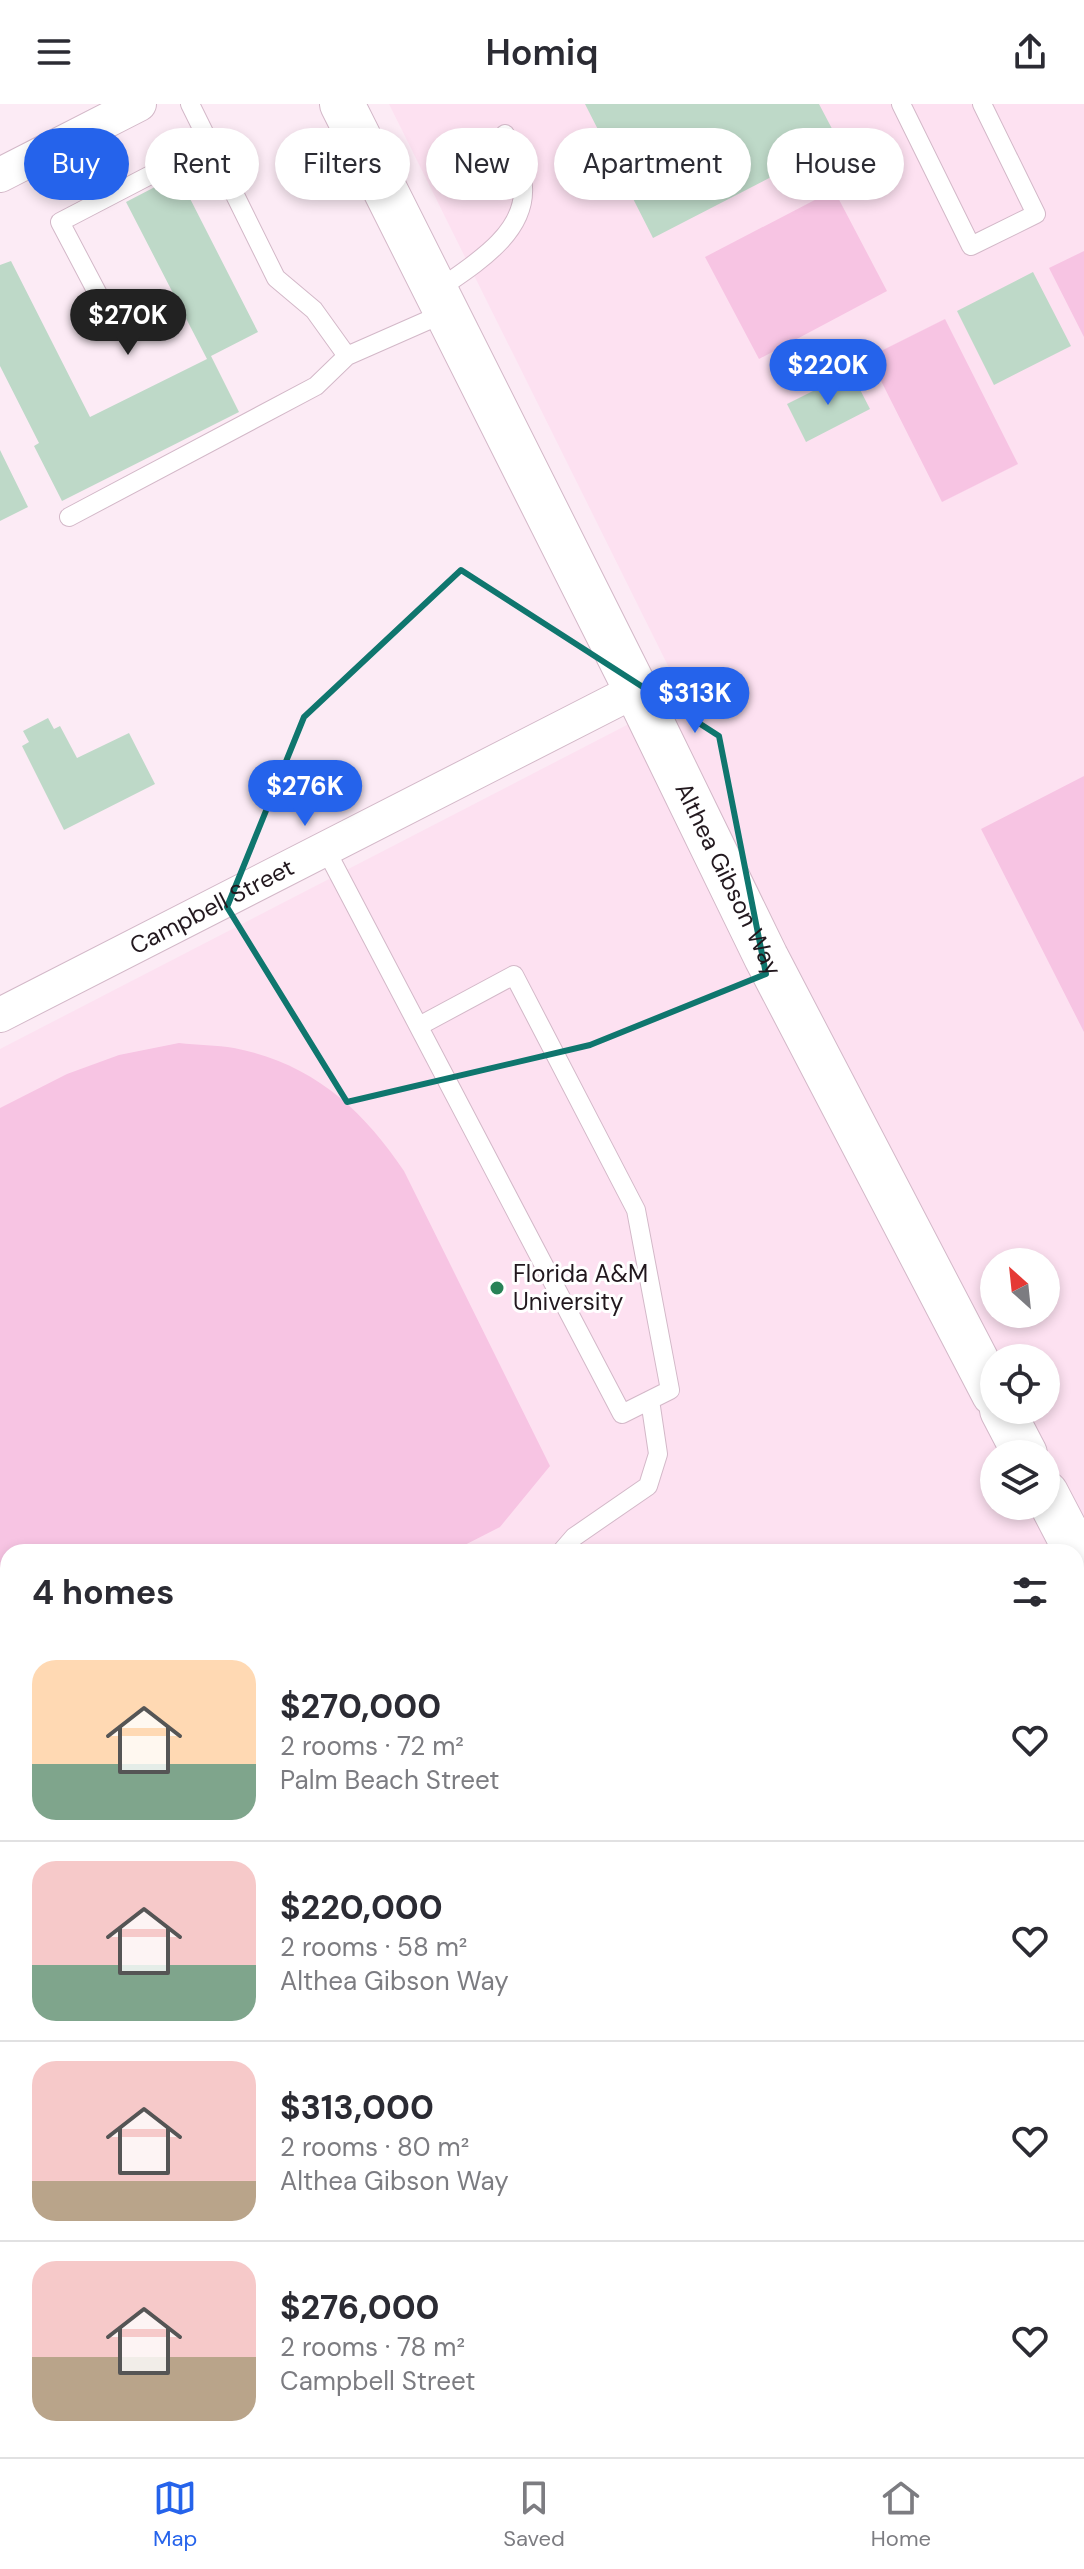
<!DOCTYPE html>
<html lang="en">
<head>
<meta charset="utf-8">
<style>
  :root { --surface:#fff; --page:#f2f2f3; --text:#2b2b33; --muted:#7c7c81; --line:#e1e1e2; --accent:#2563eb }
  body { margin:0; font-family:"DM Sans",sans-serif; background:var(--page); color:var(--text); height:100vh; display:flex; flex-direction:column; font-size:30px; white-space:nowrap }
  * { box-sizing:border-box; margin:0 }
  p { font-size:26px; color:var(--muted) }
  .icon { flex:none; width:44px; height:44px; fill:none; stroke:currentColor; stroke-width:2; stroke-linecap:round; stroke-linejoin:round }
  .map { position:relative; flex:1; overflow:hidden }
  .details { position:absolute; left:0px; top:1440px; width:1084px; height:914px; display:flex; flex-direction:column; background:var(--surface); border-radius:24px 24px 0 0; box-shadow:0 4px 12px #0003 }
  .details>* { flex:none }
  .guide { position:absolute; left:24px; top:24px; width:1036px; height:72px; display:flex; gap:16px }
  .needle { width:52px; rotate:333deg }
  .tools { position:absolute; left:980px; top:1144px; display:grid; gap:16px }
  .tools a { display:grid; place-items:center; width:80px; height:80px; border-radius:50%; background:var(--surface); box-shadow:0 4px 12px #0003; font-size:40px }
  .price { position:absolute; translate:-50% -68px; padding:0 18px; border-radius:28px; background:var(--accent); color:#fff; font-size:26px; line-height:52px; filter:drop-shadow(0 2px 4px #0008) }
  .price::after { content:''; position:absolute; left:50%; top:48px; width:24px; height:18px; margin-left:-12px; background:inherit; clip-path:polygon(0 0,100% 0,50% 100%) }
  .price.selected { background:#222; color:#fff }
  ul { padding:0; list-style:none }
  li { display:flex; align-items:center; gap:24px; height:200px; padding:0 32px }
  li+li { border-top:2px solid var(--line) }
  li span { display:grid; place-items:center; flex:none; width:224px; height:160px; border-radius:24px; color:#555 }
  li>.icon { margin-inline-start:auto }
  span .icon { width:96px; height:96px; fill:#fffc; stroke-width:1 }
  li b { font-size:34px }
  h2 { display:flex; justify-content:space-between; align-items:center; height:96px; padding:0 32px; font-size:34px }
  .pill { padding:0 28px; border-radius:36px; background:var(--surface); box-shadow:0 4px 12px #0003; font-size:28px; line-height:72px }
  .pill.selected { background:var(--accent); color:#fff }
  header { display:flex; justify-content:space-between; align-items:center; height:104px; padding:0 32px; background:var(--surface); font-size:36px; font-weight:600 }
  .menu { display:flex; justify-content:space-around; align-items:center; height:112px; border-top:2px solid var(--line); background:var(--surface); font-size:22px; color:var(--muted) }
  .menu a { display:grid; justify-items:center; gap:4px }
  .menu .selected { color:var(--accent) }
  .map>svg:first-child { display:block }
  .built { fill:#fde1f1; fill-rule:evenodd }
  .green { fill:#f7c4e3 }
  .building { fill:#bed9c8 }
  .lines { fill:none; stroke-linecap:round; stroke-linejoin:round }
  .service-casing { stroke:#d3b8c8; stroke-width:20 }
  .minor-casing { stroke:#d3b8c8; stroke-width:36 }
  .tertiary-casing { stroke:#d3b8c8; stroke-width:46 }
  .service { stroke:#fff; stroke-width:18 }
  .minor { stroke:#fff; stroke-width:34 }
  .tertiary { stroke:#fff; stroke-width:44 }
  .marked { fill:none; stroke:#0f766e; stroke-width:6; stroke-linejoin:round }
  .poi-dot { fill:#288257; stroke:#fff; stroke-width:3 }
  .labels { text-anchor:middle; stroke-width:6; stroke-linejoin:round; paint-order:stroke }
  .street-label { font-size:24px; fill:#22181e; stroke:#fff }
  .poi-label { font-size:24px; fill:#22181e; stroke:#fff; text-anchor:start }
</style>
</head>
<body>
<header><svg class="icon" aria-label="menu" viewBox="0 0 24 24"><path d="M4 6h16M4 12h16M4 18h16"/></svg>Homiq<svg class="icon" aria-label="share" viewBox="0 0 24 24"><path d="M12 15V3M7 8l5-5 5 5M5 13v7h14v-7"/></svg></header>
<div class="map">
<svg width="1084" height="2353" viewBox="0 0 1084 2353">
  <rect width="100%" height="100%" fill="#fcebf5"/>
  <path class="built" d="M389 0H1084V2353H234L230 2346H1076V1448H8V1887L0 1870V945L683 592ZM994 1158H1046V1210H994ZM994 1254H1046V1306H994ZM994 1350H1046V1402H994Z"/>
  <path class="green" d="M834 86 887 187 759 255 705 153Z
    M1084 147V233L1049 164Z
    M945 215 1018 360 942 398 869 253Z
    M1084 672V928L981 725Z
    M179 939C197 941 217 941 234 944 311 959 362 1004 404 1067L550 1362 500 1423 451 1448H8V1633L0 1628V1004L67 970 119 951Z
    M0 1870 8 1887V2346H230L234 2353H0Z"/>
  <path class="building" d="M585 0H819L839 38 653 134Z
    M178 71 258 228 211 252 239 308 62 397 34 342 39 339 0 262V161L11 157 90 313 207 255 126 98Z
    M1033 168 1071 242 994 281 957 207Z
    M851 268 870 305 806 338 787 300Z
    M0 346 28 403 0 417Z
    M48 614 54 625 60 622 77 654 129 629 155 680 64 726 22 642 29 638 23 627Z
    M1076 1693 1084 1708V1875L1076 1879Z
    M0 1705 8 1708V1744L0 1742Z
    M0 2059 8 2061V2116L1 2138Z
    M1084 2094V2338L1076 2342V2099Z
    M956 2346H1069L1055 2353H960Z"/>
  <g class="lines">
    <defs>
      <path id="service" d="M190 0 276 174 314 206 347 252
        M901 0 971 142 1036 110 982 0
        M436 187C470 163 526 131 523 83 522 64 512 47 505 30
        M109 211 60 118 210 40
        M69 413 316 282 347 252 447 208
        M326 746 622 1310 670 1286 636 1106 514 871 419 922
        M561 1448 574 1433 648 1382 658 1350 650 1296
        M1076 1911 1084 1906
        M1076 1959 1084 1975
        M1076 2005 1084 2000"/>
      <g id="minor">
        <path d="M0 71 139 0"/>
        <path id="s1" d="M0 911 636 586"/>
      </g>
      <g id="tertiary">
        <path id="s2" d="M342 0 636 586 766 853 994 1290"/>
        <path d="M1002 1306 1025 1350"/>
        <path d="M1046 1389 1084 1462"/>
      </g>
    </defs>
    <use href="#service" class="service-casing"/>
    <use href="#minor" class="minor-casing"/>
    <use href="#tertiary" class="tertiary-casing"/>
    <use href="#service" class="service"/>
    <use href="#minor" class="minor"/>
    <use href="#tertiary" class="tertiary"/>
  </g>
  <path class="marked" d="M461 466 719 632 766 870 590 941 347 998 227 803 304 613Z"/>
  <circle class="poi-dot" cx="497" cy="1184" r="8"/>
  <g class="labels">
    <g class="street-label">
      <text dy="8" stroke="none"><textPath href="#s2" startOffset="866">Althea Gibson Way</textPath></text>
      <text dy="8" stroke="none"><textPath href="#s1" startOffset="238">Campbell Street</textPath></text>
    </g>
    <g class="poi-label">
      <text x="513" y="1178">Florida A&amp;M<tspan x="513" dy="28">University</tspan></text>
    </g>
  </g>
</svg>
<div class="tools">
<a><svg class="needle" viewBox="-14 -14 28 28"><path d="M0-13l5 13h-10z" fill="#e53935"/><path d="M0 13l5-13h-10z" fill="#7c7c81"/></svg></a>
<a><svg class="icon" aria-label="locate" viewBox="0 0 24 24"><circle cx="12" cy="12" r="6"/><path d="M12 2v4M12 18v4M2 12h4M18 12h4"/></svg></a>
<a><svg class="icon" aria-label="layers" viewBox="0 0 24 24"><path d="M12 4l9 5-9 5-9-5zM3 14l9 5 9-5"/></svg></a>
</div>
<b class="price selected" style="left:128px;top:253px">$270K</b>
<b class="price" style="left:828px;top:303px">$220K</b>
<b class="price" style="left:695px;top:631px">$313K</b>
<b class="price" style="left:305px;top:724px">$276K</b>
<div class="guide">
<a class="pill selected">Buy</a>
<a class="pill">Rent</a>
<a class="pill">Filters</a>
<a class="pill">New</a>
<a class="pill">Apartment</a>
<a class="pill">House</a>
</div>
<section class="details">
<h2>4 homes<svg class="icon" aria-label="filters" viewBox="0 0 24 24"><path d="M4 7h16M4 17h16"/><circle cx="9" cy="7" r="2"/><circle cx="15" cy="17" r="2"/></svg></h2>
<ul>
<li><span style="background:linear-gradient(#ffd9b3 65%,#7fa58c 0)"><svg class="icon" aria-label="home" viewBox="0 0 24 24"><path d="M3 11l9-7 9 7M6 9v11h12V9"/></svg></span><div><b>$270,000</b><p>2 rooms · 72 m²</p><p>Palm Beach Street</p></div><svg class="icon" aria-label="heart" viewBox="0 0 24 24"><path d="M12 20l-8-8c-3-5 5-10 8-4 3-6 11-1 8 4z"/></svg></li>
<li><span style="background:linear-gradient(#f6c9c9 65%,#7fa58c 0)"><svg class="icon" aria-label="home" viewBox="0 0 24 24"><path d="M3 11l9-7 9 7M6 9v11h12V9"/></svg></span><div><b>$220,000</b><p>2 rooms · 58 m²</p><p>Althea Gibson Way</p></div><svg class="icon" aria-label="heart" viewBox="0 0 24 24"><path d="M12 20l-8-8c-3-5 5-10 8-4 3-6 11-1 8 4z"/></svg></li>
<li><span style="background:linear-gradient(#f6c9c9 75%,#b9a48a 0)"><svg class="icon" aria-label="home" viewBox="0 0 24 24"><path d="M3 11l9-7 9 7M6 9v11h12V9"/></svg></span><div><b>$313,000</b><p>2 rooms · 80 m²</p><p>Althea Gibson Way</p></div><svg class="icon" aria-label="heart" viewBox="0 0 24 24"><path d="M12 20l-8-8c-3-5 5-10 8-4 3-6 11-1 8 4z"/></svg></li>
<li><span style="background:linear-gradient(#f6c9c9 60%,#b9a48a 0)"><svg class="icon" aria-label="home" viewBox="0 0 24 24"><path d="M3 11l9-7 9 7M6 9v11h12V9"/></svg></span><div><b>$276,000</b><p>2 rooms · 78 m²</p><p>Campbell Street</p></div><svg class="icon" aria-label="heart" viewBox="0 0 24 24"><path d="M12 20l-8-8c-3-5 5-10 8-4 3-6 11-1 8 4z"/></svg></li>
</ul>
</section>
</div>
<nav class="menu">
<a class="selected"><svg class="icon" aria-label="map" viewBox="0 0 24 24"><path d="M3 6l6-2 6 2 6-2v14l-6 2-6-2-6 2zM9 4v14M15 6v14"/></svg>Map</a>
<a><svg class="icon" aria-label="saved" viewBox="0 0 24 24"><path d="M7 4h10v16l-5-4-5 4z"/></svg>Saved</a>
<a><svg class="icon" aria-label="home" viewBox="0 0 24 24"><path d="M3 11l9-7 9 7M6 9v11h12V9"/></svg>Home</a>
</nav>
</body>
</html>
